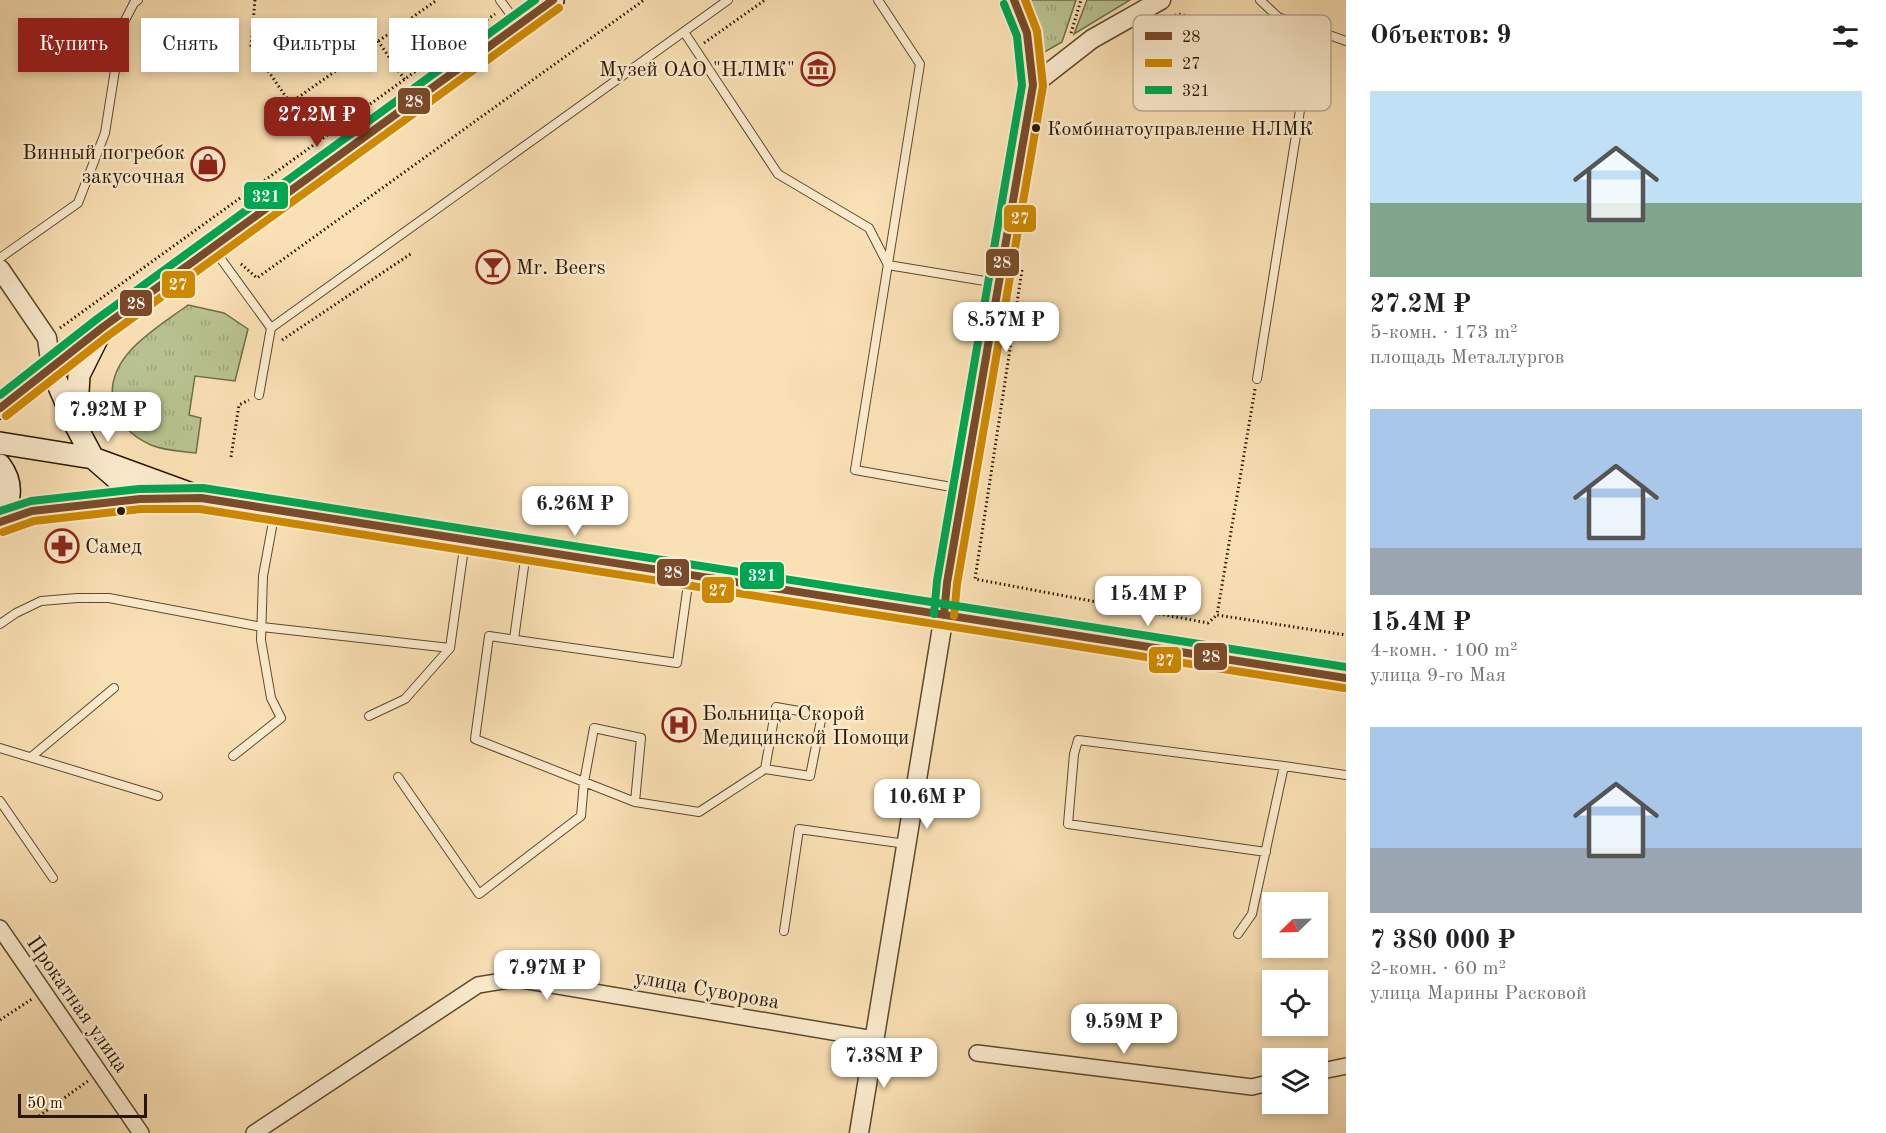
<!DOCTYPE html>
<html lang="ru">
<head>
<meta charset="utf-8">
<style>
  :root { --surface:#fff; --page:#f2f2f2; --text:#202124; --muted:#757577; --accent:#8f2418 }
  body { margin:0; font-family:"Old Standard TT",serif; background:var(--page); color:var(--text); height:100vh; display:flex; flex-direction:column; font-size:22px; white-space:nowrap }
  * { box-sizing:border-box; margin:0 }
  p { font-size:20px; color:var(--muted) }
  .icon { flex:none; width:33px; height:33px; fill:none; stroke:currentColor; stroke-width:2; stroke-linecap:round; stroke-linejoin:round }
  .map { position:relative; flex:1; overflow:hidden }
  .side { display:flex; flex-direction:column; background:var(--surface); width:540px }
  .side>* { flex:none }
  .hud { position:absolute; left:18px; top:18px; width:570px; height:54px; display:flex; gap:12px }
  .needle { width:39px; rotate:247deg }
  .tools { position:absolute; left:1262px; top:892px; display:grid; gap:12px }
  .tools a { display:grid; place-items:center; width:66px; height:66px; border-radius:0px; background:var(--surface); box-shadow:0 3px 9px #0003; font-size:30px }
  .scale { position:absolute; left:18px; bottom:15px; width:129px; box-sizing:border-box; padding-left:6px; border:3px solid #281700; border-top:0; font-size:16px; line-height:21px; white-space:nowrap; color:#281700; -webkit-text-stroke:4px #fceccf; paint-order:stroke }
  .price { position:absolute; translate:-50% -51px; padding:0 14px; border-radius:12px; background:#fff; color:#222; font-size:20px; line-height:39px; filter:drop-shadow(0 2px 3px #0008) }
  .price::after { content:''; position:absolute; left:50%; top:36px; width:18px; height:14px; margin-left:-9px; background:inherit; clip-path:polygon(0 0,100% 0,50% 100%) }
  .price.on { background:var(--accent); color:#fff }
  ul { padding:0; list-style:none }
  li { display:grid; align-content:center; gap:12px; height:318px; padding:0 24px }
  li span { display:grid; place-items:center; height:186px; border-radius:0px; color:#555 }
  li>.icon { margin-inline-start:auto }
  span .icon { width:108px; height:108px; fill:#fffc; stroke-width:1 }
  li b { font-size:26px }
  h2 { display:flex; justify-content:space-between; align-items:center; height:72px; padding:0 24px; font-size:26px }
  .chip { padding:0 21px; border-radius:0px; background:var(--surface); box-shadow:0 3px 9px #0003; font-size:21px; line-height:54px }
  .chip.on { background:var(--accent); color:#fff }
  main { display:flex; flex:1; min-height:0 }
  .map>svg:first-child { display:block }
  .grass { fill:url(#grass-tufts); stroke:#706e49; stroke-width:1.5 }
  .lines { fill:none; stroke-linecap:round; stroke-linejoin:round }
  .service-casing { stroke:#5c4a2d; stroke-width:10 }
  .minor-casing { stroke:#5c4a2d; stroke-width:18 }
  .tertiary-casing { stroke:#5c4a2d; stroke-width:21 }
  .secondary-casing { stroke:#281700; stroke-width:24 }
  .path { stroke:#281700; stroke-width:3; stroke-dasharray:1.5 3; stroke-linecap:butt }
  .service { stroke:#fceccf; stroke-width:8 }
  .minor { stroke:#fceccf; stroke-width:15 }
  .tertiary { stroke:#fceccf; stroke-width:18 }
  .secondary { stroke:#fceccf; stroke-width:21 }
  .bus-1-casing { stroke:#fceccf; stroke-width:12 }
  .bus-2-casing { stroke:#fceccf; stroke-width:12 }
  .bus-3-casing { stroke:#fceccf; stroke-width:12 }
  .bus-1 { stroke:#7a4b2a; stroke-width:8 }
  .bus-2 { stroke:#ce8900; stroke-width:8 }
  .bus-3 { stroke:#00a651; stroke-width:8 }
  .bus-dot { fill:#281700; stroke:#fceccf; stroke-width:2 }
  .labels { text-anchor:middle; stroke-width:5; stroke-linejoin:round; paint-order:stroke }
  .bus-label { font-size:20px; fill:#281700; stroke:#fceccf; text-anchor:start }
  .poi-label { font-size:21px; fill:#281700; stroke:#fceccf; text-anchor:start }
  .street-label { font-size:21px; fill:#281700; stroke:#fceccf }
  .key { fill:#fceccf; stroke:#bcac91; stroke-width:1.5 }
  .key-label { font-size:16px; fill:#281700 }
  .line-badge { stroke:#fceccf; stroke-width:2 }
  .badge-label { font-size:16px; text-anchor:middle; font-weight:bold; fill:#fff }
</style>
</head>
<body>
<main>
<div class="map">
<svg width="1346" height="1133" viewBox="0 0 1346 1133">
  <defs>
    <pattern id="grass-tufts" width="24" height="20" patternUnits="userSpaceOnUse" patternTransform="scale(1.5)"><rect width="24" height="20" fill="#b9c492"/><path d="M3 7l-1-3M5 7V3M7 7l1-3M15 17l-1-3M17 17v-4M19 17l1-3" fill="none" stroke="#9fa87c"/></pattern>
  </defs>
  <rect width="100%" height="100%" fill="#fae1b5"/>
  <filter id="stains"><feTurbulence type="fractalNoise" baseFrequency=".00333" numOctaves="4"/><feColorMatrix values="0 0 0 0 .2 0 0 0 0 .09 0 0 0 0 .02 0 0 0 .5 -.17"/></filter>
  <radialGradient id="worn" r=".72"><stop offset=".6" stop-color="#630" stop-opacity="0"/><stop offset="1" stop-color="#630" stop-opacity=".3"/></radialGradient>
  <path class="grass" d="M1030 0H1076L1062 42 1041 54 1039 28Z
    M1087 0H1130L1074 34Z
    M188 305 224 313 248 329 235 381 195 376 189 415 201 418 196 453C182 451 165 451 151 445 109 426 100 385 130 351 146 333 169 319 188 305Z"/>
  <g class="lines">
    <defs>
      <path id="service" d="M500 0 517 23
        M878 0 920 64 855 470 963 489
        M1260 0 1278 17 1346 41
        M684 32 778 174 869 228 888 265 997 283
        M213 248 271 328 259 395
        M0 258 78 203 105 133 122 26 134 3 138 0
        M271 328 728 0
        M1257 379 1313 29
        M689 577 677 663 489 636 475 739 635 802 699 812 765 769 810 776 822 715 776 707 765 769
        M0 624 16 613 41 601 77 598H109L262 627 450 648 465 541
        M514 639 526 552
        M369 716 405 699 450 648
        M0 748 158 796
        M233 756 281 718 271 698 261 640 263 576 275 511
        M31 757 114 688
        M398 777 479 894 581 816 584 782 594 728 641 738 635 802
        M0 801 53 878
        M1266 852 1068 824 1074 754 1078 740 1284 766
        M784 931 799 829 906 844
        M1238 934 1252 914 1284 766 1346 775"/>
      <path id="minor" d="M0 928 141 1133
        M977 1053 1252 1087 1272 1082
        M1317 1072 1346 1066
        M254 1133 478 985 516 979 874 1039"/>
      <path id="tertiary" d="M1033 85 1092 39 1161 0
        M0 269 47 338 51 368
        M859 1133 944 615"/>
      <path id="secondary" d="M100 333 79 375 76 426 93 458 140 499
        M51 368 73 419
        M0 408 103 327 553 0
        M0 443 93 458 189 493
        M0 465C15 485 9 500 2 521
        M0 522 32 511 140 499 201 498 1346 678
        M944 615 947 583 1033 85 1027 33 1014 0"/>
    </defs>
    <use href="#service" class="service-casing"/>
    <use href="#minor" class="minor-casing"/>
    <use href="#tertiary" class="tertiary-casing"/>
    <use href="#secondary" class="secondary-casing"/>
    <path class="path" d="M255 0 251 46 317 142
      M1151 28 1178 14 1300 39
      M1071 33 1081 0
      M378 41 405 80
      M704 43 765 0
      M290 103 437 0
      M241 264 257 278 644 0
      M1022 270 975 579 1208 623 1217 615
      M60 328 495 14
      M282 340 412 253
      M1255 389 1217 615 1346 635
      M231 457 239 405 249 400
      M0 1020 32 999
      M39 1116 88 1081"/>
    <use href="#service" class="service"/>
    <use href="#minor" class="minor"/>
    <use href="#tertiary" class="tertiary"/>
    <use href="#secondary" class="secondary"/>
    <defs>
      <path id="bus-1" d="M0 408 103 327 553 0
        M0 522 32 511 140 499 201 498 1346 678
        M944 615 947 583 1033 85 1027 33 1014 0"/>
      <path id="bus-2" d="M6 416 109 335 559 8
        M3 532 34 521 141 509H200L1344 688
        M954 616 957 584 1043 86 1037 31 1025 0"/>
      <path id="bus-3" d="M0 395 97 319 535 0
        M0 511 31 501 139 489 203 488 1346 667
        M934 614 937 581 1022 85 1017 36 1004 4"/>
    </defs>
    <use href="#bus-1" class="bus-1-casing"/>
    <use href="#bus-2" class="bus-2-casing"/>
    <use href="#bus-3" class="bus-3-casing"/>
    <use href="#bus-1" class="bus-1"/>
    <use href="#bus-2" class="bus-2"/>
    <use href="#bus-3" class="bus-3"/>
  </g>
  <defs>
    <symbol id="museum-ring" viewBox="-11 -11 22 22"><circle r="9.5" fill="#fceccf" stroke="#8f2418" stroke-width="1.5"/><path d="M0-6L6-3V-2H-6V-3ZM-5-1h2V3h-2ZM-1-1h2V3h-2ZM3-1h2V3H3ZM-6 4H6V6H-6Z" fill="#8f2418"/></symbol>
    <symbol id="shop-ring" viewBox="-11 -11 22 22"><circle r="9.5" fill="#fceccf" stroke="#8f2418" stroke-width="1.5"/><path d="M-5-2.5h2.3a2.7 3.5 0 0 1 5.4 0H5L5.5 6h-11ZM-1.5-2.5h3a1.5 2.3 0 0 0-3 0Z" fill="#8f2418"/></symbol>
    <symbol id="bar-ring" viewBox="-11 -11 22 22"><circle r="9.5" fill="#fceccf" stroke="#8f2418" stroke-width="1.5"/><path d="M-6-5H6L.8 .8V4.5H3.5V6h-7V4.5H-.8V.8Z" fill="#8f2418"/></symbol>
    <symbol id="pharmacy-ring" viewBox="-11 -11 22 22"><circle r="9.5" fill="#fceccf" stroke="#8f2418" stroke-width="1.5"/><path d="M-2-6h4v4h4v4h-4v4h-4v-4h-4v-4h4Z" fill="#8f2418"/></symbol>
    <symbol id="hospital-ring" viewBox="-11 -11 22 22"><circle r="9.5" fill="#fceccf" stroke="#8f2418" stroke-width="1.5"/><path d="M-5-5h3v3.5h4V-5h3V5h-3V1.5h-4V5h-3Z" fill="#8f2418"/></symbol>
  </defs>
  <g fill-rule="evenodd">
    <use href="#museum-ring" x="799" y="50" width="38" height="38"/>
    <use href="#shop-ring" x="189" y="145" width="38" height="38"/>
    <use href="#bar-ring" x="474" y="248" width="38" height="38"/>
    <use href="#pharmacy-ring" x="43" y="527" width="38" height="38"/>
    <use href="#hospital-ring" x="660" y="706" width="38" height="38"/>
  </g>
  <g class="bus-dot">
    <circle cx="1036" cy="128" r="5"/>
    <circle cx="121" cy="511" r="5"/>
  </g>
  <g class="labels">
    <g class="bus-label">
      <text x="1047" y="135">Комбинатоуправление НЛМК</text>
    </g>
    <g class="poi-label">
      <text x="795" y="76" text-anchor="end">Музей ОАО "НЛМК"</text>
      <text x="185" y="159" text-anchor="end">Винный погребок<tspan x="185" dy="24">закусочная</tspan></text>
      <text x="516" y="274">Mr. Beers</text>
      <text x="85" y="553">Самед</text>
      <text x="702" y="720">Больница Скорой<tspan x="702" dy="24">Медицинской Помощи</tspan></text>
    </g>
    <g class="street-label">
      <text transform="translate(707 989) rotate(10)" y="7">улица Суворова</text>
      <text transform="translate(78 1004) rotate(55)" y="7">Прокатная улица</text>
    </g>
  </g>
  <rect x="1133" y="15" width="198" height="96" rx="9" class="key"/>
  <rect x="1145" y="32" width="27" height="8" fill="#7a4b2a"/>
  <rect x="1145" y="59" width="27" height="8" fill="#ce8900"/>
  <rect x="1145" y="86" width="27" height="8" fill="#00a651"/>
  <g class="key-label">
    <text x="1182" y="42">28</text>
    <text x="1182" y="69">27</text>
    <text x="1182" y="96">321</text>
  </g>
  <g class="line-badge">
    <rect x="397" y="87" width="34" height="28" rx="6" fill="#7a4b2a"/>
    <rect x="243" y="181" width="46" height="29" rx="6" fill="#00a651"/>
    <rect x="1003" y="204" width="34" height="29" rx="6" fill="#ce8900"/>
    <rect x="985" y="248" width="35" height="29" rx="6" fill="#7a4b2a"/>
    <rect x="161" y="270" width="35" height="29" rx="6" fill="#ce8900"/>
    <rect x="119" y="289" width="34" height="28" rx="6" fill="#7a4b2a"/>
    <rect x="656" y="558" width="34" height="29" rx="6" fill="#7a4b2a"/>
    <rect x="739" y="561" width="46" height="29" rx="6" fill="#00a651"/>
    <rect x="701" y="576" width="34" height="28" rx="6" fill="#ce8900"/>
    <rect x="1193" y="642" width="35" height="29" rx="6" fill="#7a4b2a"/>
    <rect x="1148" y="646" width="34" height="28" rx="6" fill="#ce8900"/>
  </g>
  <g class="badge-label">
    <text x="414" y="107">28</text>
    <text x="266" y="202">321</text>
    <text x="1020" y="224">27</text>
    <text x="1002" y="268">28</text>
    <text x="178" y="290">27</text>
    <text x="136" y="309">28</text>
    <text x="673" y="578">28</text>
    <text x="762" y="581">321</text>
    <text x="718" y="596">27</text>
    <text x="1211" y="662">28</text>
    <text x="1165" y="666">27</text>
  </g>
  <rect width="100%" height="100%" filter="url(#stains)"/>
  <rect width="100%" height="100%" fill="url(#worn)"/>
</svg>
<div class="tools">
<a><svg class="needle" viewBox="-14 -14 28 28"><path d="M0-13l5 13h-10z" fill="#e53935"/><path d="M0 13l5-13h-10z" fill="#757577"/></svg></a>
<a><svg class="icon" aria-label="locate" viewBox="0 0 24 24"><circle cx="12" cy="12" r="6"/><path d="M12 2v4M12 18v4M2 12h4M18 12h4"/></svg></a>
<a><svg class="icon" aria-label="layers" viewBox="0 0 24 24"><path d="M12 4l9 5-9 5-9-5zM3 14l9 5 9-5"/></svg></a>
</div>
<div class="scale">50 m</div>
<b class="price on" style="left:317px;top:148px">27.2M ₽</b>
<b class="price" style="left:1006px;top:353px">8.57M ₽</b>
<b class="price" style="left:108px;top:443px">7.92M ₽</b>
<b class="price" style="left:575px;top:537px">6.26M ₽</b>
<b class="price" style="left:1148px;top:627px">15.4M ₽</b>
<b class="price" style="left:927px;top:830px">10.6M ₽</b>
<b class="price" style="left:547px;top:1001px">7.97M ₽</b>
<b class="price" style="left:1124px;top:1055px">9.59M ₽</b>
<b class="price" style="left:884px;top:1089px">7.38M ₽</b>
<div class="hud">
<a class="chip on">Купить</a>
<a class="chip">Снять</a>
<a class="chip">Фильтры</a>
<a class="chip">Новое</a>
</div>
</div>
<section class="side">
<h2>Объектов: 9<svg class="icon" aria-label="filters" viewBox="0 0 24 24"><path d="M4 7h16M4 17h16"/><circle cx="9" cy="7" r="2"/><circle cx="15" cy="17" r="2"/></svg></h2>
<ul>
<li><span style="background:linear-gradient(#bfe0f5 60%,#7fa58c 0)"><svg class="icon" aria-label="home" viewBox="0 0 24 24"><path d="M3 11l9-7 9 7M6 9v11h12V9"/></svg></span><div><b>27.2M ₽</b><p>5-комн. · 173 m²</p><p>площадь Металлургов</p></div></li>
<li><span style="background:linear-gradient(#a9c7e8 75%,#9aa5b1 0)"><svg class="icon" aria-label="home" viewBox="0 0 24 24"><path d="M3 11l9-7 9 7M6 9v11h12V9"/></svg></span><div><b>15.4M ₽</b><p>4-комн. · 100 m²</p><p>улица 9-го Мая</p></div></li>
<li><span style="background:linear-gradient(#a9c7e8 65%,#9aa5b1 0)"><svg class="icon" aria-label="home" viewBox="0 0 24 24"><path d="M3 11l9-7 9 7M6 9v11h12V9"/></svg></span><div><b>7 380 000 ₽</b><p>2-комн. · 60 m²</p><p>улица Марины Расковой</p></div></li>
</ul>
</section>
</main>
</body>
</html>
